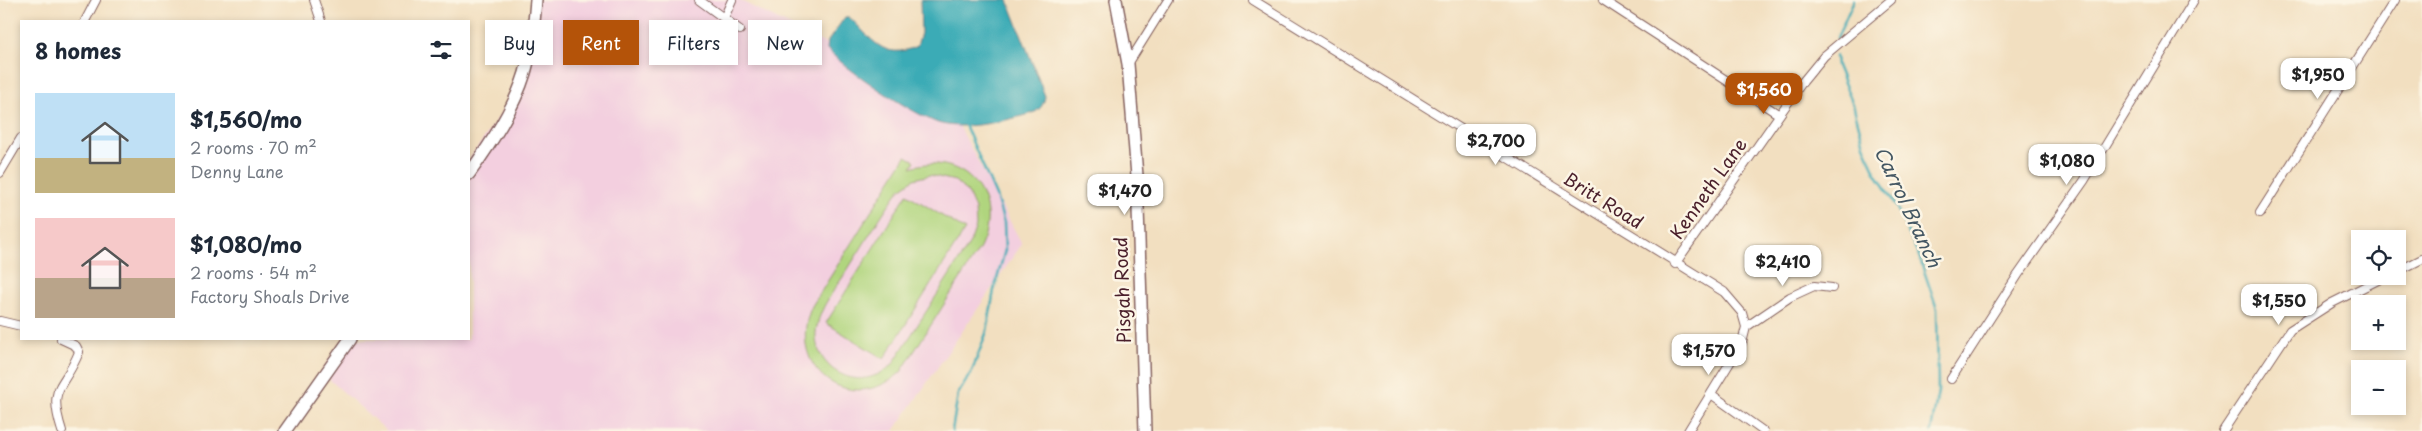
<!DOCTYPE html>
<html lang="en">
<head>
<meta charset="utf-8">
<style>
  :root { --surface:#fff; --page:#f2f2f3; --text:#1f2937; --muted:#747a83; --accent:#b45309 }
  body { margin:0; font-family:"Playpen Sans",sans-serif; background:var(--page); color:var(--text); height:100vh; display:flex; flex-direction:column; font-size:19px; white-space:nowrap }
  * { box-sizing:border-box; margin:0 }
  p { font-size:16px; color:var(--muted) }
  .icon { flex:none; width:28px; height:28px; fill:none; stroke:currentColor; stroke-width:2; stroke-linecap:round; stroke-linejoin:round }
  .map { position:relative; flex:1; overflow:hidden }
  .details { position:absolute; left:20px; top:20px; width:450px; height:320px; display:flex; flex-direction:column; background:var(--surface); border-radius:0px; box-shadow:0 2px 8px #0003 }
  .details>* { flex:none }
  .hud { position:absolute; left:485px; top:20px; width:475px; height:45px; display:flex; gap:10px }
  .tools { position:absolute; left:2351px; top:230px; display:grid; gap:10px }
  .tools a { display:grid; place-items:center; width:55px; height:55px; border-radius:0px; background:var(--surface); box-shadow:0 2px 8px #0003; font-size:25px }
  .price { position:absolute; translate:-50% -42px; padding:0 11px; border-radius:10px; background:#fff; color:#222; font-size:16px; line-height:32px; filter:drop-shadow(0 1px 2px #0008) }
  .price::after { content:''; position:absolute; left:50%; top:30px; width:15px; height:11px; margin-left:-8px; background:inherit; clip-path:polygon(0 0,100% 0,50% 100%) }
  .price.selected { background:var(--accent); color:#fff }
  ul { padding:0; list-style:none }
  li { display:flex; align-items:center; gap:15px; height:125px; padding:0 15px }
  li span { display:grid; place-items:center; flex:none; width:140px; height:100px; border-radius:0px; color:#555 }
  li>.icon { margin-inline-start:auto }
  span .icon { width:60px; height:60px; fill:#fffc; stroke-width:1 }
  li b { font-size:21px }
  h2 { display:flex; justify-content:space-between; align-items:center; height:60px; padding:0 15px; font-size:21px }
  .pill { padding:0 18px; border-radius:0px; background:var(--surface); box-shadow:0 2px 8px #0003; font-size:18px; line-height:45px }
  .pill.selected { background:var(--accent); color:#fff }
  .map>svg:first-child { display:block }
  .built { fill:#f3cfdf }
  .green { fill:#b0d57e; stroke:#7d7a54; fill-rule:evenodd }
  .water { fill:#3aabb6; stroke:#426570 }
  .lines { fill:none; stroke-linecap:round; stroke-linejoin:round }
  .stream { stroke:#3aabb6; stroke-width:2.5 }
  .street-casing { stroke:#85625f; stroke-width:10 }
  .secondary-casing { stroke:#85625f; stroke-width:14 }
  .street { stroke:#fff; stroke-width:8 }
  .secondary { stroke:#fff; stroke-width:11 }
  .labels { text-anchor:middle; stroke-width:5; stroke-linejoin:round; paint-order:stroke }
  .street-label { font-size:18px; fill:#4a1f2b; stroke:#fcf5e5 }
  .water-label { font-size:19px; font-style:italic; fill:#445763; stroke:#fcf5e5 }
</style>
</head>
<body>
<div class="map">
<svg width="2422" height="431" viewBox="0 0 2422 431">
  <rect width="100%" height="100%" fill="#fcf5e5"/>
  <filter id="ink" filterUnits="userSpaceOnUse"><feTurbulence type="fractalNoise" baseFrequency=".02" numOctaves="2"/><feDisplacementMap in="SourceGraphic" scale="10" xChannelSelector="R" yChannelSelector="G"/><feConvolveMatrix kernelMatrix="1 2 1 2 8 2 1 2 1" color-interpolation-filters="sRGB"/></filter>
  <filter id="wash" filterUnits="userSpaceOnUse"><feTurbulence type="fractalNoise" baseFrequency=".0096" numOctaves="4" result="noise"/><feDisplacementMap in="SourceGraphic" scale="20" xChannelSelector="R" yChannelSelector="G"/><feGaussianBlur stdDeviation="1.12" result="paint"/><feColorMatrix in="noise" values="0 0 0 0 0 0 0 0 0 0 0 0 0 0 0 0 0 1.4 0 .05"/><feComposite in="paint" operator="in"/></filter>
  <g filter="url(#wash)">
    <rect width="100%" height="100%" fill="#f2dfc0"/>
    <path class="built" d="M533 0H739L913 88 957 122 1022 244 894 431H387L321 372 344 339H469V160L516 92 532 17Z"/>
    <path class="green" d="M906 156 915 161 911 167C965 151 1004 198 980 248L901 372C850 418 784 368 812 306ZM930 175 955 181 968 193 975 209 976 226 970 243 892 365C878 377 861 383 843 375 824 367 812 346 817 326 821 305 837 287 848 269 865 243 881 214 900 189L914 179Z
      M907 194 965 230 884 359 826 323Z"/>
    <path class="water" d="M920 0H1008L1045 96C1043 112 1032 114 1018 117 996 123 961 130 938 123 915 115 843 68 827 49L828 41 845 17H849C872 38 883 62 917 46L921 33Z"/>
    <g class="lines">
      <path class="stream" d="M1837 38 1854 0
        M1836 56 1837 66 1853 104 1864 145 1874 170 1896 206 1919 256 1937 309 1938 392 1931 431
        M952 431 958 394 972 371 987 331 994 290 1005 250 1004 223 996 196 965 125"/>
    </g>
  </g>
  <g filter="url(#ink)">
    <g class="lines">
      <defs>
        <path id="street" d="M314 0 321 21
          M699 0 740 30
          M1253 0 1724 292 1742 313 1746 327
          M1603 0 1778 114
          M724 18 732 0
          M85 21 96 0
          M1128 64 1168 0
          M0 173 21 138
          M2260 213 2395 0
          M1675 264 1801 84 1824 56 1891 0
          M2398 271 2422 259
          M0 321 21 326
          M61 339 76 346 79 352C64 390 47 384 62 431
          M1951 379 2018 275 2084 181 2194 0
          M1711 394 1763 431
          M1688 431 1742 343 1746 327 1790 297 1814 286 1832 288
          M2223 431 2290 330 2332 303 2386 276"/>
        <path id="secondary" d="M1116 0 1128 64 1137 176 1145 431
          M469 174C491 143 514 109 525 73 532 49 534 24 536 0
          M285 431 350 339"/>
      </defs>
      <use href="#street" class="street-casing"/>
      <use href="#secondary" class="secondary-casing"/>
      <use href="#street" class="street"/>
      <use href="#secondary" class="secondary"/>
    </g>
  </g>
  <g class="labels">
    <g class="street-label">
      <text transform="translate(1709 189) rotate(-55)" y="6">Kenneth Lane</text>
      <text transform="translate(1603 201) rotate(32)" y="6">Britt Road</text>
      <text transform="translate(1123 290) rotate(-92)" y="6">Pisgah Road</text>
    </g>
    <g class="water-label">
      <text transform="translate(1908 207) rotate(65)" y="7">Carrol Branch</text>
    </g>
  </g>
</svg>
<div class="tools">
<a><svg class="icon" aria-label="locate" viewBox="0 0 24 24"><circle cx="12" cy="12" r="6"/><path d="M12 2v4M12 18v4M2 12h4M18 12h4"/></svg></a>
<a>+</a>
<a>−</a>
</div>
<b class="price" style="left:2318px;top:100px">$1,950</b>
<b class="price selected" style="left:1764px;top:115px">$1,560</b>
<b class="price" style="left:1496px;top:166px">$2,700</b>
<b class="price" style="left:2067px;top:186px">$1,080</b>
<b class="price" style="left:1125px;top:216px">$1,470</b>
<b class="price" style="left:1783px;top:287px">$2,410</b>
<b class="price" style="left:2279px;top:326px">$1,550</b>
<b class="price" style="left:1709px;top:376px">$1,570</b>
<div class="hud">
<a class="pill">Buy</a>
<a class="pill selected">Rent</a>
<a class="pill">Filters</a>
<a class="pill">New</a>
</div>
<section class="details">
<h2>8 homes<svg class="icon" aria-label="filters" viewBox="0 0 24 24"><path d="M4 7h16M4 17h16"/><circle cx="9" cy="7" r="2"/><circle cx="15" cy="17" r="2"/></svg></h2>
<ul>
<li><span style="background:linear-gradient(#bfe0f5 65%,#c2b280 0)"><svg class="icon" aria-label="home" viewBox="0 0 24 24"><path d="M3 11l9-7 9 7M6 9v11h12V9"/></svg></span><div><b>$1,560/mo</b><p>2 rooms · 70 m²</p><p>Denny Lane</p></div></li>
<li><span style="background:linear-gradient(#f6c9c9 60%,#b9a48a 0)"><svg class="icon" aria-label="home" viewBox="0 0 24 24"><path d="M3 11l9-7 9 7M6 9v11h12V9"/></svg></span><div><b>$1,080/mo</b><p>2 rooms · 54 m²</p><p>Factory Shoals Drive</p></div></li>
</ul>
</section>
</div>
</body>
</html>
